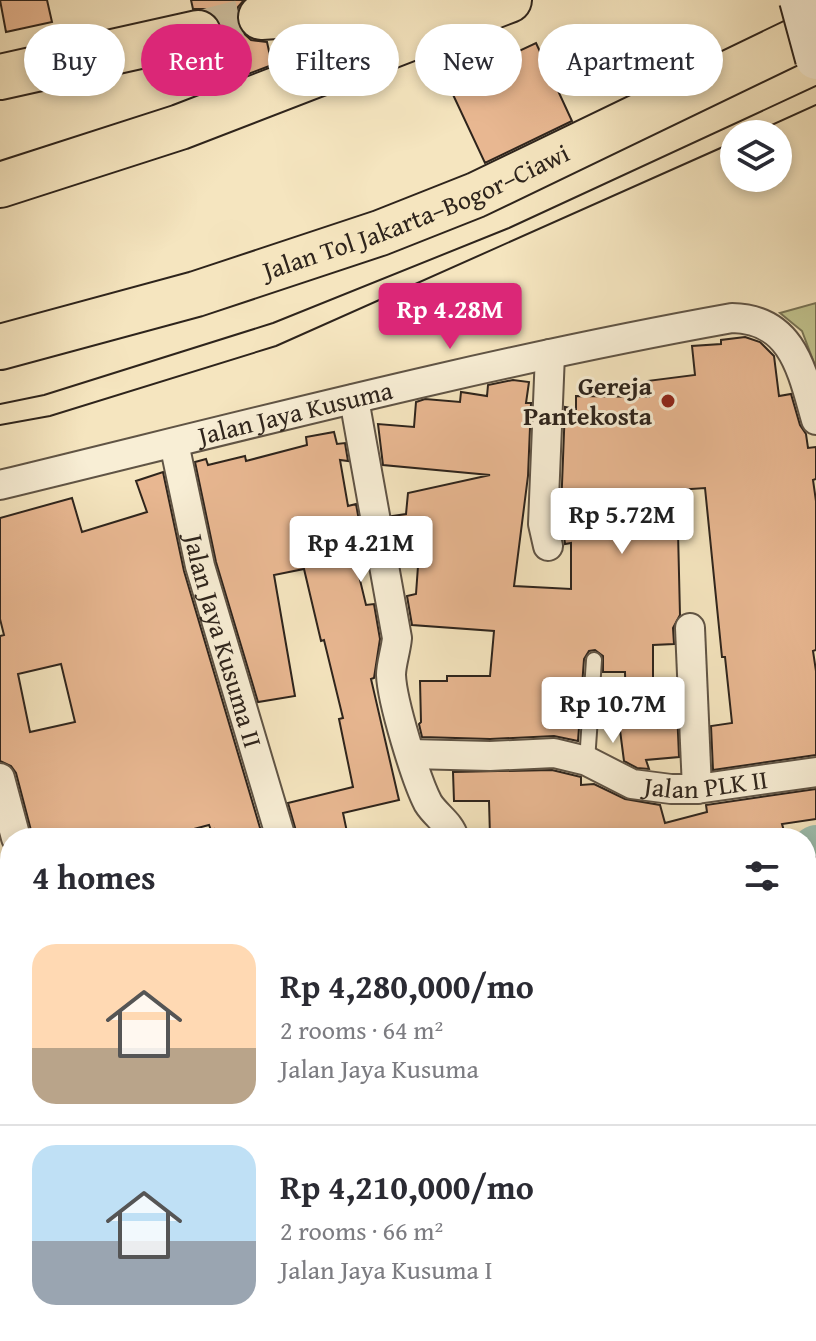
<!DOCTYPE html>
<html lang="en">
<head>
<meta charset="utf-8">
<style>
  :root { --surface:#fff; --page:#f2f2f3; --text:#2b2b33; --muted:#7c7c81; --line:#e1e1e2; --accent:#db2777 }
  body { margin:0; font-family:"Gentium Book Plus",serif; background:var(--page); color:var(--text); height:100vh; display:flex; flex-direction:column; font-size:30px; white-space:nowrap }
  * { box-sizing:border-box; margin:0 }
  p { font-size:26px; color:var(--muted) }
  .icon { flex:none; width:44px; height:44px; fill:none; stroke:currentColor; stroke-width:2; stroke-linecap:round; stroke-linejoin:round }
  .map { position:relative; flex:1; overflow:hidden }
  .sheet { position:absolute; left:0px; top:828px; width:816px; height:514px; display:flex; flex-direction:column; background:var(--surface); border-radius:32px 32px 0 0; box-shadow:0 4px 12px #0003 }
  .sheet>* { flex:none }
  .banner { position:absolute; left:24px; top:24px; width:768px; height:72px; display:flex; gap:16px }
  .controls { position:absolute; left:720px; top:120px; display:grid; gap:16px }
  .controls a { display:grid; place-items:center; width:72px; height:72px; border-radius:50%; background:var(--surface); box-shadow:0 4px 12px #0003; font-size:40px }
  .price { position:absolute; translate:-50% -68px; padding:0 18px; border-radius:8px; background:#fff; color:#222; font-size:26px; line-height:52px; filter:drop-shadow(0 2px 4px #0008) }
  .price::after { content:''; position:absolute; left:50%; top:48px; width:24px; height:18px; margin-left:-12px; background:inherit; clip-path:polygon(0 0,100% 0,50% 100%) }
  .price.on { background:var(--accent); color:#fff }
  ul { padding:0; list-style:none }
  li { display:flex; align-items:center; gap:24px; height:200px; padding:0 32px }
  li+li { border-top:2px solid var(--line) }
  li span { display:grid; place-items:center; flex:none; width:224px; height:160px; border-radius:24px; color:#555 }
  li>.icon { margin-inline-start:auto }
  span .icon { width:96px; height:96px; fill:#fffc; stroke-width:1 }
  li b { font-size:34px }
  h2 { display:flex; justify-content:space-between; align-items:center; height:96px; padding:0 32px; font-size:34px }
  .pill { padding:0 28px; border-radius:36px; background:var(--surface); box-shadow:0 4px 12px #0003; font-size:28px; line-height:72px }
  .pill.on { background:var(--accent); color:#fff }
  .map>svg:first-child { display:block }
  .green { fill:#c1c38e; stroke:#787455; stroke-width:2 }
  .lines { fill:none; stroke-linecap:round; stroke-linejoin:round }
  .river { stroke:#9cbfaf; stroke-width:46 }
  .building { fill:#e8b791; stroke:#2e241c; stroke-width:2; fill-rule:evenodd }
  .highway-tunnel { stroke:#cdbe9e; stroke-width:44; stroke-dasharray:44 22; stroke-linecap:butt }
  .lane-casing { stroke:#605445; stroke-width:18 }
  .street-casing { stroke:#605445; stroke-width:32 }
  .highway-casing { stroke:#2e241c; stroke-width:48 }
  .lane { stroke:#f8eed5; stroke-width:14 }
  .street { stroke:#f8eed5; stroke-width:28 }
  .highway { stroke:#f5e5bf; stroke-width:44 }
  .tram { stroke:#2e241c; stroke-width:2 }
  .secondary-bridge-casing { stroke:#2e241c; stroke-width:44; stroke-linecap:butt }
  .secondary-bridge { stroke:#f8eed5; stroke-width:40 }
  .poi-dot { fill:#8f2418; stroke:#f8eed5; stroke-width:3 }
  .labels { text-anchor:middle; stroke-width:6; stroke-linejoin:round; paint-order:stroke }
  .street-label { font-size:26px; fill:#2e241c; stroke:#f8eed5 }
  .poi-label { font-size:26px; font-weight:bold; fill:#2e241c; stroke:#f8eed5; text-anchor:end }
</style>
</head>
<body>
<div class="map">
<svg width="816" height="1341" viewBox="0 0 816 1341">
  <rect width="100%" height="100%" fill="#f5e5bf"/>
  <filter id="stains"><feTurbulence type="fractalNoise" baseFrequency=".0025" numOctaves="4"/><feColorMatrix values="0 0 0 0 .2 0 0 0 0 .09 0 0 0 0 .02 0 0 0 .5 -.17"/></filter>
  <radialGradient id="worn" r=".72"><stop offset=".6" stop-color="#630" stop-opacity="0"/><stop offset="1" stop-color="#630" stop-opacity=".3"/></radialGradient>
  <path class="green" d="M816 303V368L802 331 780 313Z"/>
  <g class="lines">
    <path class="river" d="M806 856 816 848"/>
  </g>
  <path class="building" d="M0 0H47L52 22 6 32Z
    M191 0H244L238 7 236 18 240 30 251 40 267 42 272 65 211 88 204 57 215 51 222 41V28L216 16 205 9H193Z
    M536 43 572 121 485 163 448 84Z
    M745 337 760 342 774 356 779 396 791 394 800 425 806 434 808 448 816 447V479L813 480 816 501V650L813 651 816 671V755L713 770 711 726 732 723 725 657H722L705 488 677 490 680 615 673 628 674 644 653 645V686H676L679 757 646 760 649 769 637 768 624 761 618 715H626L625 672H603V656L595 650 589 651 584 659 578 741 554 736 490 739 422 737 419 724 421 722 420 681H447V676H490L494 631 412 625 407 596 416 594 419 552 399 553 392 516 406 514 408 493 490 475 383 465 378 424 414 427 416 402 425 399 460 402 461 392 487 396 488 385 513 380 529 382 526 403H531L528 476 514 586 571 589V543L565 544 561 510 565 407 576 409V396L649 397 647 381 695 375 692 346 721 344V340Z
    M334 432 337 444 345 443 348 461 340 460 348 506 356 504 364 548 353 551 366 605 374 604 380 639 374 678 371 679 399 800 343 813 347 832 324 838H298L288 803 353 787 339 719 343 718 324 640 321 641 304 569 274 575 295 696 258 702 216 562 195 462 206 459 208 465 245 456 246 461 307 445 306 437Z
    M163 472 184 571 263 838H216L214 829 211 830 209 825 160 838H33L16 773 11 766 0 761V636L4 635 0 619V518L72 498 82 532 147 512 136 481ZM61 664 75 722 30 732 18 674Z
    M552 770 581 777V785L594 784 625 799 660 805 665 823 707 812 706 805 816 789V819L782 824 786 838H520L519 835 490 836 489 801H454L453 772Z"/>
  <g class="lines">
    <path class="highway-tunnel" d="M198 33 261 17"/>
    <defs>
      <path id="lane" d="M587 761 594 660"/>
      <g id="street">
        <path d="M354 399 397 638C396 650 391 664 391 675 392 701 416 780 428 803 436 816 450 823 454 838"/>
        <path id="s1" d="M174 443 200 566 281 838"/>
        <path id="s2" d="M0 485C243 426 486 362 732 318 793 319 802 371 816 420"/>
        <path d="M548 546 543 524 550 354"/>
        <path d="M690 628 697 789"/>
        <path id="s3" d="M411 754 490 756 554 753 587 761 632 784 671 789H697L816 772"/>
        <path d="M0 778 16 838"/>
        <path d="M806 881 816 872"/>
        <path d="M808 1035 816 1060"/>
        <path d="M0 1134 10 1132"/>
        <path d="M0 1163 10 1161"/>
        <path d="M806 1268H816"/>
        <path d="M0 1328 5 1341"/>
        <path d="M304 1332 307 1341"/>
        <path d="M512 1332 515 1341"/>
        <path d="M704 1332 709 1341"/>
        <path d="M769 1335 816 1336"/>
        <path d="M404 1341 417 1332"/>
        <path d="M739 1341 769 1335V1332"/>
      </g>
      <g id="highway">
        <path d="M261 17 464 4"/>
        <path d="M0 77 198 33"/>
        <path d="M0 185 180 127 509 0"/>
        <path id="s4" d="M0 347 196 294 380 233 476 195 816 31"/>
      </g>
    </defs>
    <use href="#lane" class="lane-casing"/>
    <use href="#street" class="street-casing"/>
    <use href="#highway" class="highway-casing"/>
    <use href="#lane" class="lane"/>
    <use href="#street" class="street"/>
    <use href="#highway" class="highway"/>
    <path class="tram" d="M752 134 816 105
      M0 404 44 395 273 323 509 228 816 86
      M0 425 50 416 276 346 734 142"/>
    <defs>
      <path id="secondary-bridge" d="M800 0 816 59"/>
    </defs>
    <use href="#secondary-bridge" class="secondary-bridge-casing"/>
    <use href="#secondary-bridge" class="secondary-bridge"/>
  </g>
  <circle class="poi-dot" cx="668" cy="401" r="8"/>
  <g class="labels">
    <g class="street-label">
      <text dy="9" stroke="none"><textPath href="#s4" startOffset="438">Jalan Tol Jakarta–Bogor–Ciawi</textPath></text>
      <text dy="9" stroke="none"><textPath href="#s2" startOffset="304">Jalan Jaya Kusuma</textPath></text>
      <text dy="9" stroke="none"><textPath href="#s1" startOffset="204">Jalan Jaya Kusuma II</textPath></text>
      <text dy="9" stroke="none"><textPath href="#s3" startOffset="302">Jalan PLK II</textPath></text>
    </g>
    <g class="poi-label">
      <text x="652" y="395">Gereja<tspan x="652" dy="30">Pantekosta</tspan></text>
    </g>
  </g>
  <rect width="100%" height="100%" filter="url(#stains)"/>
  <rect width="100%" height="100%" fill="url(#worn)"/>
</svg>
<div class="controls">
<a><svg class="icon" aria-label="layers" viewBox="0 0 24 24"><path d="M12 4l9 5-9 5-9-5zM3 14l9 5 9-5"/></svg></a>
</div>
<b class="price on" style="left:450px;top:351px">Rp 4.28M</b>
<b class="price" style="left:622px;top:556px">Rp 5.72M</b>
<b class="price" style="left:361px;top:584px">Rp 4.21M</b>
<b class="price" style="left:613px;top:745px">Rp 10.7M</b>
<div class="banner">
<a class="pill">Buy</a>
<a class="pill on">Rent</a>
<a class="pill">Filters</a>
<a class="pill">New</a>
<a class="pill">Apartment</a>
</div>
<section class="sheet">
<h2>4 homes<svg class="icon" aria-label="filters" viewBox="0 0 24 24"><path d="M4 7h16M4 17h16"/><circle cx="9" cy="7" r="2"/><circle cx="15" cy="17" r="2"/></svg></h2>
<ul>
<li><span style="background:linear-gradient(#ffd9b3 65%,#b9a48a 0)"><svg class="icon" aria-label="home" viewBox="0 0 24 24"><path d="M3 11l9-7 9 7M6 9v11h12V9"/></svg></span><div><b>Rp 4,280,000/mo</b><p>2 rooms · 64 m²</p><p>Jalan Jaya Kusuma</p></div></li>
<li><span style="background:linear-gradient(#bfe0f5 60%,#9aa5b1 0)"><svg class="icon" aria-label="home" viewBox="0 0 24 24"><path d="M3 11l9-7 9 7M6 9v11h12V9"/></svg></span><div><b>Rp 4,210,000/mo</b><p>2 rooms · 66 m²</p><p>Jalan Jaya Kusuma I</p></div></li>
</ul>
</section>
</div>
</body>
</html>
